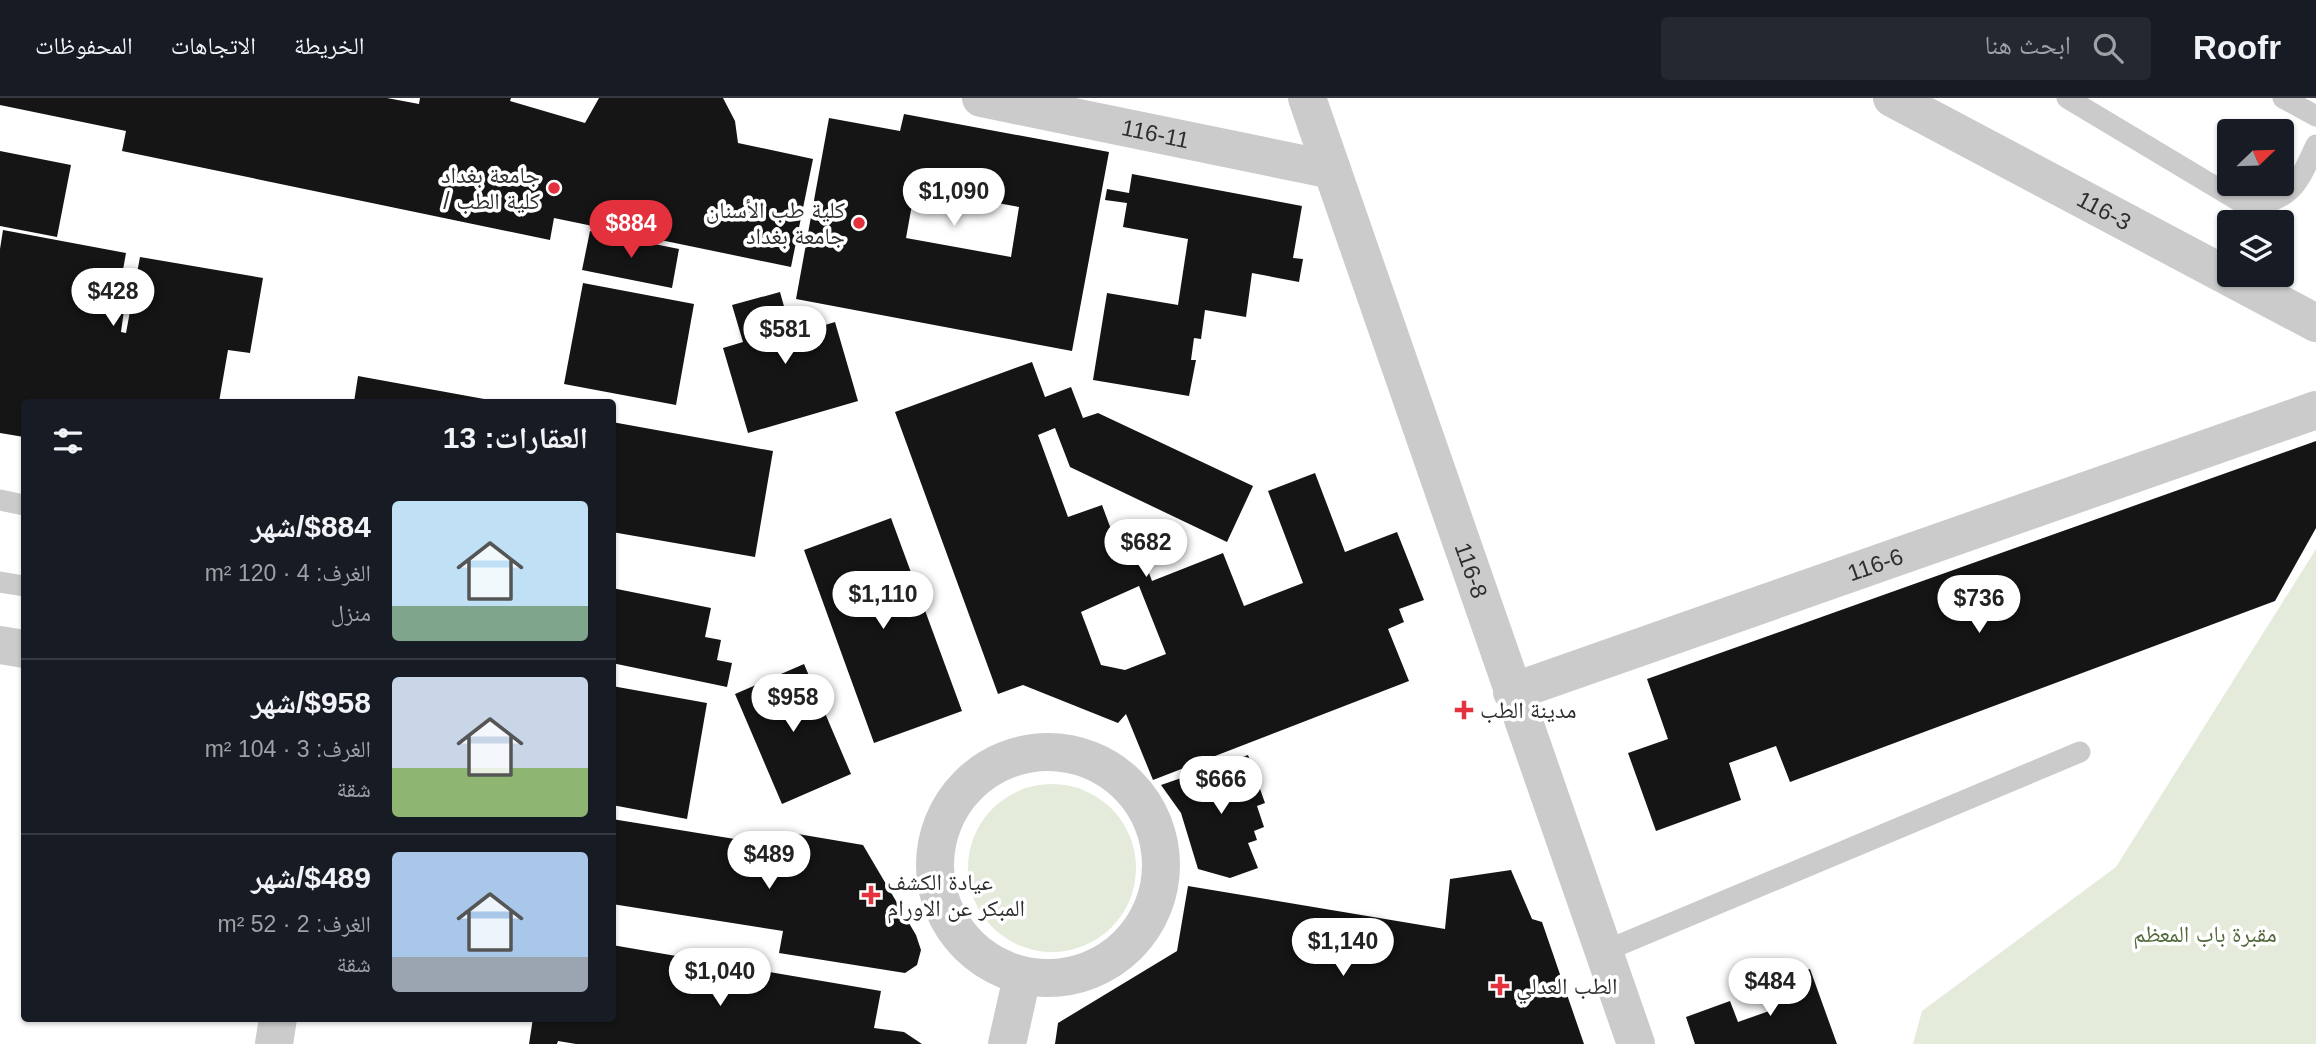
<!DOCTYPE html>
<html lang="ar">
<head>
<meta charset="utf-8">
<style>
  :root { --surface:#171b24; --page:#242831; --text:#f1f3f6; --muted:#9ea1a6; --line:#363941; --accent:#e3313e }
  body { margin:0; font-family:Helvetica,"Noto Naskh Arabic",sans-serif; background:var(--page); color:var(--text); direction:rtl; height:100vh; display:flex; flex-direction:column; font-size:26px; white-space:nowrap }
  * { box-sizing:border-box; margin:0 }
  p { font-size:23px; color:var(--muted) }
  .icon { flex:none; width:38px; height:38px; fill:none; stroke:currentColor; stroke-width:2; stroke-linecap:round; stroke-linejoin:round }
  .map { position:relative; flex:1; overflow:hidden; direction:ltr }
  .panel { position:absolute; left:21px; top:301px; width:595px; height:623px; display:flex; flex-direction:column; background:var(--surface); border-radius:7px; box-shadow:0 2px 5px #0004; direction:rtl }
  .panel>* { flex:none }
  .needle { width:46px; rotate:67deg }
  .controls { position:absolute; left:2217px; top:21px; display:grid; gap:14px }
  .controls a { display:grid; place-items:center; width:77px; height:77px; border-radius:7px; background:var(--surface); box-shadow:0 2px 5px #0004; font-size:35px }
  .price { position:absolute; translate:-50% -60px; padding:0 16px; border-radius:24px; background:#fff; color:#222; font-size:23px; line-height:46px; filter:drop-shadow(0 2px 4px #0008) }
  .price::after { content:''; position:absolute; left:50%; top:42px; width:21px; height:16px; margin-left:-10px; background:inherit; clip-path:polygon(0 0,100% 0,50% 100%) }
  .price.selected { background:var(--accent); color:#fff }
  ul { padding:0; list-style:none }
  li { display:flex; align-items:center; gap:21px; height:175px; padding:0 28px }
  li+li { border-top:2px solid var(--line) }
  li span { display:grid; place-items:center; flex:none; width:196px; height:140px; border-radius:7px; color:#555 }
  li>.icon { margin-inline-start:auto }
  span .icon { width:84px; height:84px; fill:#fffc; stroke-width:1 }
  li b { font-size:30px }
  h2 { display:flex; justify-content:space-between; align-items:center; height:84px; padding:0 28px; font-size:30px }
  header { display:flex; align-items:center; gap:42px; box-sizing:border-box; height:98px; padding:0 35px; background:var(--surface); border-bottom:2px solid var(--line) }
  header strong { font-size:33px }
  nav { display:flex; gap:38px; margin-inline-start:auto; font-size:24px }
  .search { width:490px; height:63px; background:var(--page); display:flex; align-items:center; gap:18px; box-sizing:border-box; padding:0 24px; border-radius:7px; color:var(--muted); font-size:26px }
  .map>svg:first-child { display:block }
  .green { fill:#e4ebdb }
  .building { fill:#151515; fill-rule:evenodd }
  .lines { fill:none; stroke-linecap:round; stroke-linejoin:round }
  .service { stroke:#cbcbcb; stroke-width:21 }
  .minor { stroke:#cbcbcb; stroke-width:38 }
  .poi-dot { fill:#e3313e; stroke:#fff; stroke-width:2.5 }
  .labels { text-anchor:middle; stroke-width:7; stroke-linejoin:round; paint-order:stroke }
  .street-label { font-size:23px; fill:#2e2e2e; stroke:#fff }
  .poi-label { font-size:23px; fill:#2e2e2e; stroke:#fff; text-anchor:start }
  .park-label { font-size:23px; fill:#51693b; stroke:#fff }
</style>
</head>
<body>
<header>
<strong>Roofr</strong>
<div class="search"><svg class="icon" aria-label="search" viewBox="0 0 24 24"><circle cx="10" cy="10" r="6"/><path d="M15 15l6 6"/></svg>ابحث هنا</div>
<nav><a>الخريطة</a><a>الاتجاهات</a><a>المحفوظات</a></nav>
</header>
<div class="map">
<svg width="2316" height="946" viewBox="0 0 2316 946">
  <rect width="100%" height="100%" fill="#fff"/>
  <path class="green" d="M2316 451V946H1913L1922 913 2116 769Z
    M968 770a84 84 0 1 1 168 0a84 84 0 1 1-168 0Z"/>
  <path class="building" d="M0 0H387L419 6 420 0H511L510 3 585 25 599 0H723L735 23 738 45 813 61 791 169 554 120 550 142 122 53 126 33 0 7Z
    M904 16 1109 54 1072 253 796 201 829 20 900 33ZM915 90 1019 109 1011 159 906 140Z
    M0 53 71 67 57 139 0 128Z
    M1132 76 1302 108 1293 160 1303 161 1299 184 1252 175 1246 219 1205 212 1201 241 1194 240 1191 262H1196L1189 298 1093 282 1107 195 1178 207 1188 141 1123 129 1127 105 1105 102 1107 91 1129 95Z
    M3 132 126 155 116 211 124 212 121 234 126 235 140 159 263 180 250 255 228 252 219 304H24V339L0 335V151Z
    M590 133 679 151 672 190 582 172Z
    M583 185 694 206 676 307 564 286Z
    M780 194 792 237 835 224 858 303 748 335 723 250 743 244 732 207Z
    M1032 264 1045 299 1071 289 1083 320 1098 315 1253 388 1227 444 1070 369 1055 330 1038 337 1068 419 1102 407 1115 442 1134 435 1152 483 1223 455 1244 508 1303 485 1268 393 1315 375 1345 454 1397 434 1424 502 1399 511 1404 524 1388 531 1409 583 1153 682 1126 616 1118 625 1023 587 998 596 895 314ZM1139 488 1166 556 1125 572 1101 567 1081 514Z
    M358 278 495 303V304H354Z
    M612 324 773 353 755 459 612 434Z
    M2316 343V430L2275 503 1790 684 1776 648 1729 665 1741 702 1656 733 1628 655 1668 641 1647 581Z
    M891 420 962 613 874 645 804 452Z
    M612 490 711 510 705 539 721 542 717 562 732 565 727 589 612 565Z
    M804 566 851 676 782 706 735 596Z
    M612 588 707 605 687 721 612 707Z
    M1248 657 1265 705 1257 708 1264 729 1254 733 1257 742 1248 745 1258 770 1230 780 1198 771 1181 715 1161 687Z
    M612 721 790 750 792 735 863 747 916 837 921 852 917 867 905 875 779 855 783 833 612 806Z
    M1511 772 1532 821 1542 824 1584 946H1055L1058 925 1177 853 1188 788 1445 831 1450 781Z
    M612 847 881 893 874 930 904 934 922 946H576L558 943 557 946H529L533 920H612Z
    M1810 871 1837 946H1695L1686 919 1730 903 1738 924 1772 912 1763 887Z"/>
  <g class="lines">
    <path class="service" d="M2067 0 2249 109C2294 101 2298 85 2316 47
      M2283 0 2316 18
      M0 402 24 407
      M0 484 24 488
      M1605 853 2080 654"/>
    <g class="minor">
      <path id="s1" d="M981 0 1332 72"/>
      <path id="s2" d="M1307 0 1636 946"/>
      <path id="s3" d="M1892 0 2316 225"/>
      <path d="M0 547 24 551"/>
      <path id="s4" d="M1512 594 2316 312"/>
      <circle cx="1048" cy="767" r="113"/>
      <path d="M274 946 278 920"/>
      <path d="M1007 946 1022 879"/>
    </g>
  </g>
  <g class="poi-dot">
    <circle cx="554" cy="90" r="7"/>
    <circle cx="859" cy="125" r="7"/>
    <path d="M1460.5 601.5h7v7h7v7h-7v7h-7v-7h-7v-7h7z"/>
    <path d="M867.5 786.5h7v7h7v7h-7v7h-7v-7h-7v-7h7z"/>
    <path d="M1496.5 877.5h7v7h7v7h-7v7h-7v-7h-7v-7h7z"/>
  </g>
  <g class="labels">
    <g class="street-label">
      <text dy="8" stroke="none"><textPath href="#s1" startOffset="178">116-11</textPath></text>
      <text dy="8" stroke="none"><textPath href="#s3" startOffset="240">116-3</textPath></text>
      <text dy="8" stroke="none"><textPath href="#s4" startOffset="385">116-6</textPath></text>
      <text dy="8" stroke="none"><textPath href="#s2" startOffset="500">116-8</textPath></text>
    </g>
    <g class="poi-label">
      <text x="540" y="85" text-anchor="end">جامعة بغداد<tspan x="540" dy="26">/ كلية الطب</tspan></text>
      <text x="845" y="120" text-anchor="end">كلية طب الأسنان<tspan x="845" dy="26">جامعة بغداد</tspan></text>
      <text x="1480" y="620">مدينة الطب</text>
      <text x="887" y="792">عيادة الكشف<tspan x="887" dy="26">المبكر عن الاورام</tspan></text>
      <text x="1516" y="896">الطب العدلي</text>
    </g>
    <g class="park-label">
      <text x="2205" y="844">مقبرة باب المعظم</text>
    </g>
  </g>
</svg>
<div class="controls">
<a><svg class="needle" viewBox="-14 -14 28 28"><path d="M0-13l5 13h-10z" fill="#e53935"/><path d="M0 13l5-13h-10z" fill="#9ea1a6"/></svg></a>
<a><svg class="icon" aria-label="layers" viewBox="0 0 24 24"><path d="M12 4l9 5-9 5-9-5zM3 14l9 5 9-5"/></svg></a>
</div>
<b class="price" style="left:954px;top:130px">$1,090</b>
<b class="price selected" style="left:631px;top:162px">$884</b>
<b class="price" style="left:113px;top:230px">$428</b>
<b class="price" style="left:785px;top:268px">$581</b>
<b class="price" style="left:1146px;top:481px">$682</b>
<b class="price" style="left:883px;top:533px">$1,110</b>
<b class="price" style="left:1979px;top:537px">$736</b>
<b class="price" style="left:793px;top:636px">$958</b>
<b class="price" style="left:1221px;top:718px">$666</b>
<b class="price" style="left:769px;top:793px">$489</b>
<b class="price" style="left:1343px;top:880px">$1,140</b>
<b class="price" style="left:720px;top:910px">$1,040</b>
<b class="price" style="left:1770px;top:920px">$484</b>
<section class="panel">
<h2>العقارات: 13<svg class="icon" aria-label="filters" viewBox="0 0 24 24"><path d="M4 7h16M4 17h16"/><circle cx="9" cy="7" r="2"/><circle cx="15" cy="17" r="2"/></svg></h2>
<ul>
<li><span style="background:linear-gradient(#bfe0f5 75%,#7fa58c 0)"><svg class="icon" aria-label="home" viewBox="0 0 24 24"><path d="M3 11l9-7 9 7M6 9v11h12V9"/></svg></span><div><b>$884/شهر</b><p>الغرف: 4 · 120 m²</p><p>منزل</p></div></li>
<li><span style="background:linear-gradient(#c9d6e8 65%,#8fb573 0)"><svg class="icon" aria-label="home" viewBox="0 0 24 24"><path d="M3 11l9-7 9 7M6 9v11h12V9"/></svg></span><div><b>$958/شهر</b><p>الغرف: 3 · 104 m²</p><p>شقة</p></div></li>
<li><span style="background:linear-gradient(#a9c7e8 75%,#9aa5b1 0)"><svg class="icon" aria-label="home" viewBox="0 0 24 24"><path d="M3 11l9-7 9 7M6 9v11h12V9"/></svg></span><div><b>$489/شهر</b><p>الغرف: 2 · 52 m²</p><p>شقة</p></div></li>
</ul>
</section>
</div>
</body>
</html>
